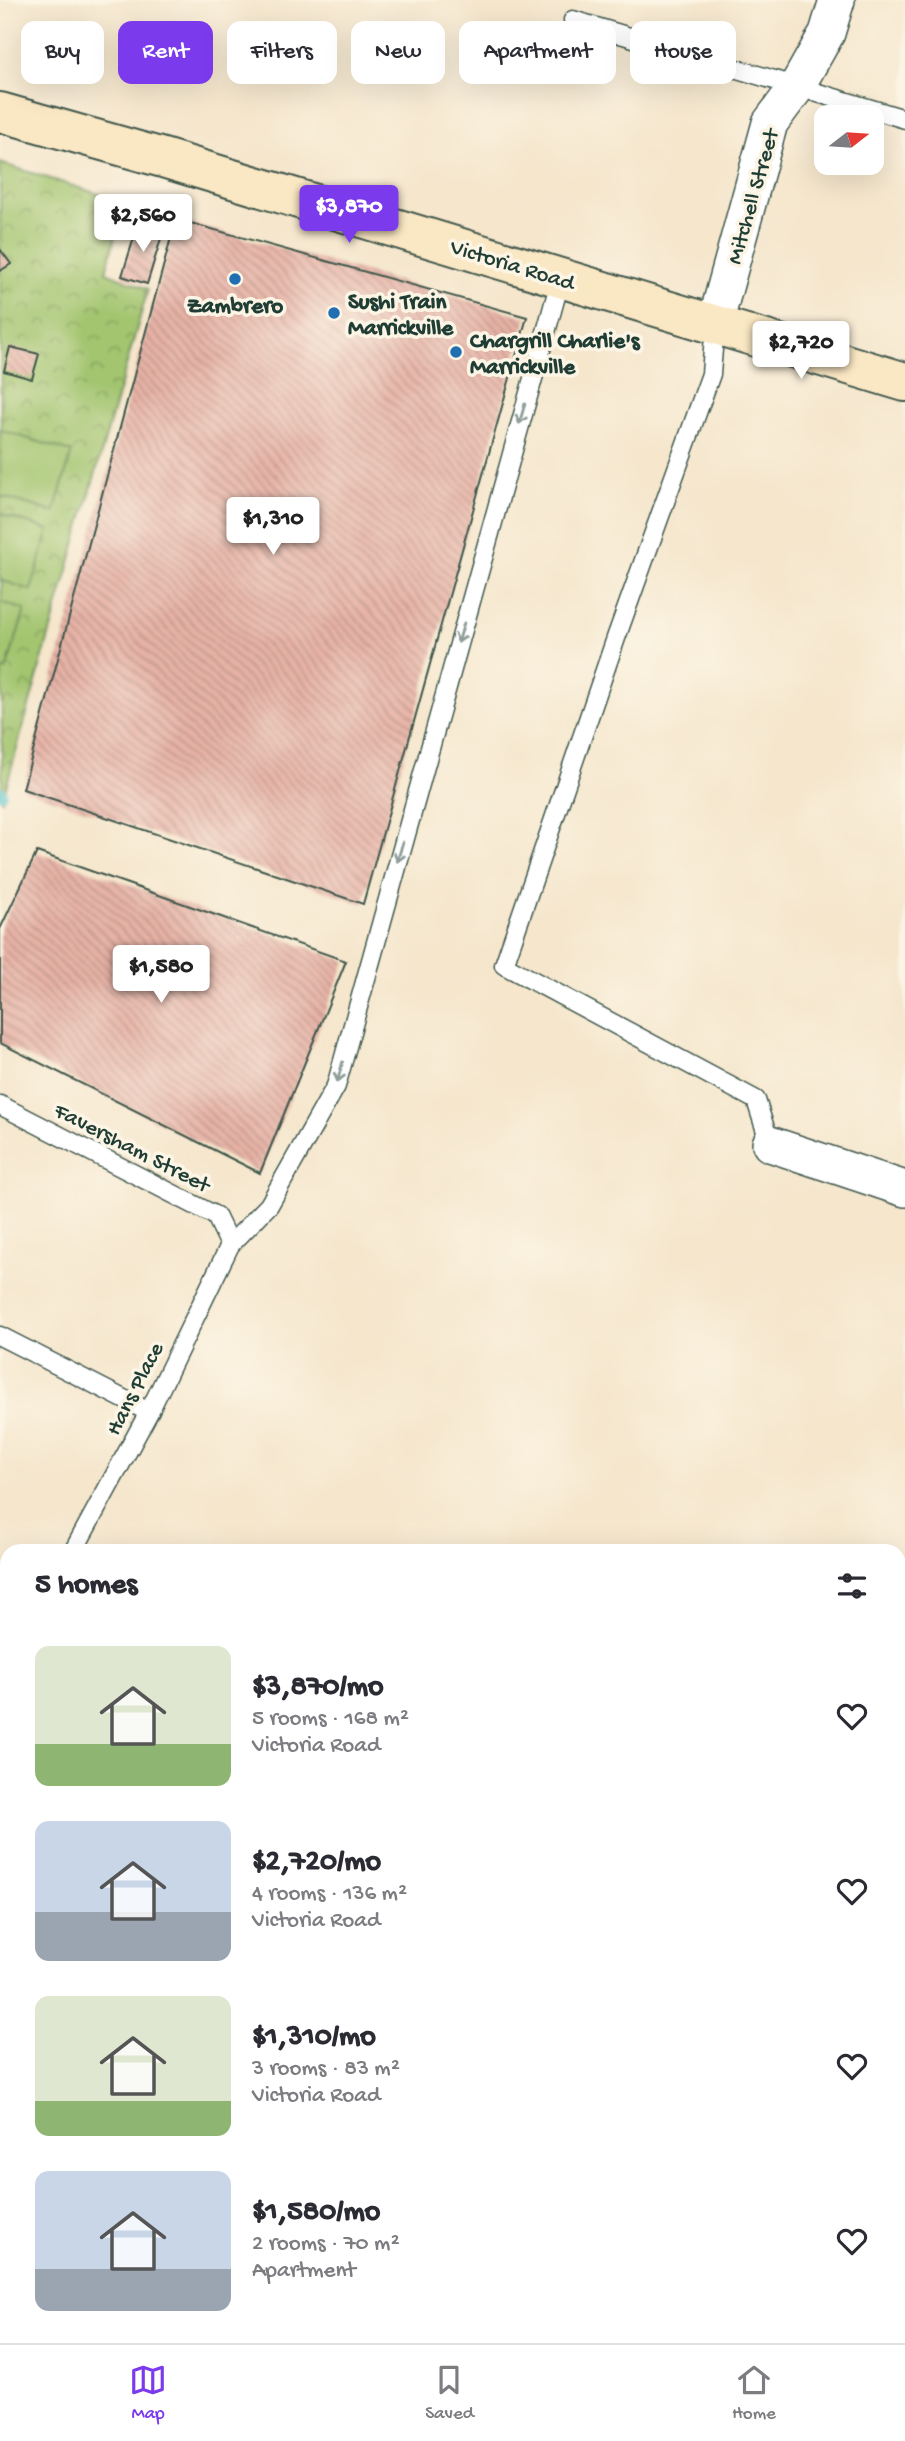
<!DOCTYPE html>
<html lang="en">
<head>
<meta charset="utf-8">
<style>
  :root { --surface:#fff; --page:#f2f2f3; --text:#2b2b33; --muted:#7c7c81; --line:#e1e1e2; --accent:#7c3aed }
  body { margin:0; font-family:"Gochi Hand",sans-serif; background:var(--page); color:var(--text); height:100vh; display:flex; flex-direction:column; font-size:26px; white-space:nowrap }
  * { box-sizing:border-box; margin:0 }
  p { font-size:23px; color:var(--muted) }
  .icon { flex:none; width:38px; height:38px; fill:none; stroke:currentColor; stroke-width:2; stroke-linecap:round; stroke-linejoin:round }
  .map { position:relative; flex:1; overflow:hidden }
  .drawer { position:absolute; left:0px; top:1544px; width:906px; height:800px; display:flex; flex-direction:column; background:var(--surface); border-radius:21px 21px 0 0; box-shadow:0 7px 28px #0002 }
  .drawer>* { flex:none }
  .hud { position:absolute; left:21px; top:21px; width:864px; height:63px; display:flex; gap:14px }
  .needle { width:46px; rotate:73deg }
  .buttons { position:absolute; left:814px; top:105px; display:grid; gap:14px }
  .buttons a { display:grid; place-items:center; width:70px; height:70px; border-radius:14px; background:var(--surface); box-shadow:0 7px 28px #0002; font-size:35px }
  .price { position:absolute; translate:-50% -60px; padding:0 16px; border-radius:7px; background:#fff; color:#222; font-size:23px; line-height:46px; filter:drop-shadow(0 2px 4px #0008) }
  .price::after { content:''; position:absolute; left:50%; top:42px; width:21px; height:16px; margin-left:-10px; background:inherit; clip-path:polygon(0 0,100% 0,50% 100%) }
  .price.current { background:var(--accent); color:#fff }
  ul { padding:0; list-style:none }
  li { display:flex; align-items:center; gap:21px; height:175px; padding:0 35px }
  li span { display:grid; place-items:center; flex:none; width:196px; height:140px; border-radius:14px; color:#555 }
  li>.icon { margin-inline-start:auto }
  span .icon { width:84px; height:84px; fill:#fffc; stroke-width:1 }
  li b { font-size:30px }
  h2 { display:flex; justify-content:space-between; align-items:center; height:84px; padding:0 35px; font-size:30px }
  .chip { padding:0 24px; border-radius:14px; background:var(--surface); box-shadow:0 7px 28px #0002; font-size:24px; line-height:63px }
  .chip.current { background:var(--accent); color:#fff }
  .tab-bar { display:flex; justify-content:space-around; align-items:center; height:98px; border-top:2px solid var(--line); background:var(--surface); font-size:19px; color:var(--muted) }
  .tab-bar a { display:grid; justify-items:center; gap:4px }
  .tab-bar .current { color:var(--accent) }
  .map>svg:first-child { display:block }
  .park { fill:url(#park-crowns); stroke:#618152; stroke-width:2 }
  .garden { fill:#a3c56f; stroke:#618152; stroke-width:2 }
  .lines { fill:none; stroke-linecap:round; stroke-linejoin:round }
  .stream { stroke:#58c5ce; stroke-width:12 }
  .building { fill:url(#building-back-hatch) }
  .lane-casing { stroke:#3f564b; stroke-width:21 }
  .street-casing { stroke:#3f564b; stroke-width:38 }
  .secondary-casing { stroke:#3f564b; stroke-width:42 }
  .lane { stroke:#fff; stroke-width:18 }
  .street { stroke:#fff; stroke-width:35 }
  .secondary { stroke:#fae7c3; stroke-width:38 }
  .oneway { stroke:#8f9e9a }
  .poi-dot { fill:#1f6fb2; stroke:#fcf5e5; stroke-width:2.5 }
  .labels { text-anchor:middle; stroke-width:7; stroke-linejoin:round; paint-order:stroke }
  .street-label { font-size:23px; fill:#1f3d34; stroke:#fcf5e5 }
  .poi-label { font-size:23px; font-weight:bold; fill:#1f3d34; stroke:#fcf5e5; text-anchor:start }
</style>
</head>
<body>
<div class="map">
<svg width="905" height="2343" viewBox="0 0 905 2343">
  <defs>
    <pattern id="park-crowns" width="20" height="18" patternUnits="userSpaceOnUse" patternTransform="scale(1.75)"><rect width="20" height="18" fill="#a3c56f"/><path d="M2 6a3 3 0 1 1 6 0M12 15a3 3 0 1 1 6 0" fill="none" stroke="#84a15c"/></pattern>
    <pattern id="building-back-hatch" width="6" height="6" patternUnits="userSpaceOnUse" patternTransform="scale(1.75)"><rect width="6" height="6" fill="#e7b2a6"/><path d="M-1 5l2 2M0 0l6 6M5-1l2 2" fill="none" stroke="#bb9288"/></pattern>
  </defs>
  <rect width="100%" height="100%" fill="#fcf5e5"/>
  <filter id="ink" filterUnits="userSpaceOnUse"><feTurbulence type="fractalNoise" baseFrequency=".0143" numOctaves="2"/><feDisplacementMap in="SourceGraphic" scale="14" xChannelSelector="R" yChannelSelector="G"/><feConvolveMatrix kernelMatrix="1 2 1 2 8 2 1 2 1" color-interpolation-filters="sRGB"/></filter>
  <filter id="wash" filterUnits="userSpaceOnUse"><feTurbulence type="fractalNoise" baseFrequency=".00686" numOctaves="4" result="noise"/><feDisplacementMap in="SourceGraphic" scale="28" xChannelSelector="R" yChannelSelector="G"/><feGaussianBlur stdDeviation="1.57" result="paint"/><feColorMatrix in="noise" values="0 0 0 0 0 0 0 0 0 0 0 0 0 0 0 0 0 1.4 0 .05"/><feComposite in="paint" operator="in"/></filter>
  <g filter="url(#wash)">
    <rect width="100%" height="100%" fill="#f5e6cc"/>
    <path class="park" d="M0 163 124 202 106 272 148 289 2 801Z"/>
    <path class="garden" d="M0 430 72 452 54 512 0 496Z
      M0 514 49 530 31 590 0 580Z
      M0 602 25 610 6 670 0 668Z"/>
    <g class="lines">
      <path class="stream" d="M0 792 1 793"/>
    </g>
    <g id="blocks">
      <path class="building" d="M176 219 527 317 363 904 23 789Z
        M138 225 163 232 147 284 122 276Z
        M0 249 11 264 0 271Z
        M10 347 39 354 32 379 4 371Z
        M37 852 346 961 260 1173 0 1043V929Z
        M900 2144 905 2147V2333L900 2343H665L669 2336H900Z
        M0 2228 7 2232V2336H46L43 2343H0Z
        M209 2336H326L339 2343H205Z"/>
    </g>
  </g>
  <g filter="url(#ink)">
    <use href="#blocks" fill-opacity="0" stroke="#3f564b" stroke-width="2"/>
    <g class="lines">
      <defs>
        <path id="lane" d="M573 20 905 119
          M715 324 711 374 616 638 504 965 756 1100 770 1144
          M0 1105 216 1216 230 1245
          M0 1336 149 1412
          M74 1550 149 1412 230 1245 269 1205 336 1086 561 278"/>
        <path id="street" d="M715 324 770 123 796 88 827 33 837 0
          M770 1144 905 1189
          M0 1588 7 1592
          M900 2053 905 2055
          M0 2180 7 2184
          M96 2343 99 2336
          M568 2343 571 2336"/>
        <path id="secondary" d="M0 112 163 158 905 382"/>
      </defs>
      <use href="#lane" class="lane-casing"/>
      <use href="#street" class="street-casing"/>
      <use href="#secondary" class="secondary-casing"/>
      <use href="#lane" class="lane"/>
      <use href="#street" class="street"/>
      <use href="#secondary" class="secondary"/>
    </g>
    <defs><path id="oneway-shaft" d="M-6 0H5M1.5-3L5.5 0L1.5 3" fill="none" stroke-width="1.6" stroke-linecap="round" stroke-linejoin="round" transform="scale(1.75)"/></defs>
    <g class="oneway">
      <use href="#oneway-shaft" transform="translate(522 414) rotate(106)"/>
      <use href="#oneway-shaft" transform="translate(461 633) rotate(106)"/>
      <use href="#oneway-shaft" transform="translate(400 852) rotate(106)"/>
      <use href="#oneway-shaft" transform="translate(340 1072) rotate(105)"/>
    </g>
  </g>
  <g class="poi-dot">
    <circle cx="235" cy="279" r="7"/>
    <circle cx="334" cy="313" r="7"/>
    <circle cx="456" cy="352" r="7"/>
  </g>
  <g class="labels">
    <g class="street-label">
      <text transform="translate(751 196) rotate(-74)" y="8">Mitchell Street</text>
      <text transform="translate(513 263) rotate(17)" y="8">Victoria Road</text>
      <text transform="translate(133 1146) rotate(27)" y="8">Faversham Street</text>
      <text transform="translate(133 1388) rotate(-63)" y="8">Hans Place</text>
    </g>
    <g class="poi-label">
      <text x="348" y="308">Sushi Train<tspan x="348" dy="26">Marrickville</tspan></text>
      <text x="235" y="312" text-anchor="middle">Zambrero</text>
      <text x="470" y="347">Chargrill Charlie's<tspan x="470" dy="26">Marrickville</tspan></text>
    </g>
  </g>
</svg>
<div class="buttons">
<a><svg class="needle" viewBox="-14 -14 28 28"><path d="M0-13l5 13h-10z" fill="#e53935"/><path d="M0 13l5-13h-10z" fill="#7c7c81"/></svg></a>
</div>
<b class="price current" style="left:349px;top:245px">$3,870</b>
<b class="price" style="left:143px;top:254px">$2,560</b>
<b class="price" style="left:801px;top:381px">$2,720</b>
<b class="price" style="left:273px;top:557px">$1,310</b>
<b class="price" style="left:161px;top:1005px">$1,580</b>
<div class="hud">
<a class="chip">Buy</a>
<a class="chip current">Rent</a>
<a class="chip">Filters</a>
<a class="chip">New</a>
<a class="chip">Apartment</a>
<a class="chip">House</a>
</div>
<section class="drawer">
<h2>5 homes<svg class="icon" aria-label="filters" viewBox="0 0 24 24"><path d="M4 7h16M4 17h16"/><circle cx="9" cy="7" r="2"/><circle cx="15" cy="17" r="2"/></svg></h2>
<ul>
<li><span style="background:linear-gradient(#dfe7d0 70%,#8fb573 0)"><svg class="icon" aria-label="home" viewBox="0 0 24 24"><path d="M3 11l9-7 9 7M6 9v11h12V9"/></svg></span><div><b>$3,870/mo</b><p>5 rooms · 168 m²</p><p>Victoria Road</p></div><svg class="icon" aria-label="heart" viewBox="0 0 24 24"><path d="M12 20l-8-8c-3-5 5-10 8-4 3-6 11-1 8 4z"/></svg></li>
<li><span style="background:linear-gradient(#c9d6e8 65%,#9aa5b1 0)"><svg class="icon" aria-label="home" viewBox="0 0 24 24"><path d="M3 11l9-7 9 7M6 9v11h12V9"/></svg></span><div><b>$2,720/mo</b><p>4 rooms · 136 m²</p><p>Victoria Road</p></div><svg class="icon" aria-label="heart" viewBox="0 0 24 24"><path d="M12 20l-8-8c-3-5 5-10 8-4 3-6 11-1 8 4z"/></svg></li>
<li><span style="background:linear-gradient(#dfe7d0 75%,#8fb573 0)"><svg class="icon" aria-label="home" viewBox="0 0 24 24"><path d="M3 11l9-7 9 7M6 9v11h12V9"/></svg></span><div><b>$1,310/mo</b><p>3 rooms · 83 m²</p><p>Victoria Road</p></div><svg class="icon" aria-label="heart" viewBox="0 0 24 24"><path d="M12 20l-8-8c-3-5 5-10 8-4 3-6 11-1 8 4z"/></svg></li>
<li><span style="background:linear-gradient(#c9d6e8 70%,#9aa5b1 0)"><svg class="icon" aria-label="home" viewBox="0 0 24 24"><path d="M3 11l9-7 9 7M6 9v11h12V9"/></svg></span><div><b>$1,580/mo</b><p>2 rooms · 70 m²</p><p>Apartment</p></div><svg class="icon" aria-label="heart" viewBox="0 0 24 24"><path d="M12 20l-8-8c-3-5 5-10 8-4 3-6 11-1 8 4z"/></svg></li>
</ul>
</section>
</div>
<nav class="tab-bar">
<a class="current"><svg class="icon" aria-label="map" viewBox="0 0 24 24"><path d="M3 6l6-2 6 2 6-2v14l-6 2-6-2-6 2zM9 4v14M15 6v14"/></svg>Map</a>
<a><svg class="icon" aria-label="saved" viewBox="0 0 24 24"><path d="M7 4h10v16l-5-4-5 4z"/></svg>Saved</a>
<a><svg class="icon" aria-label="home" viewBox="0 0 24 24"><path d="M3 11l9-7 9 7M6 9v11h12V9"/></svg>Home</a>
</nav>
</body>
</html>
